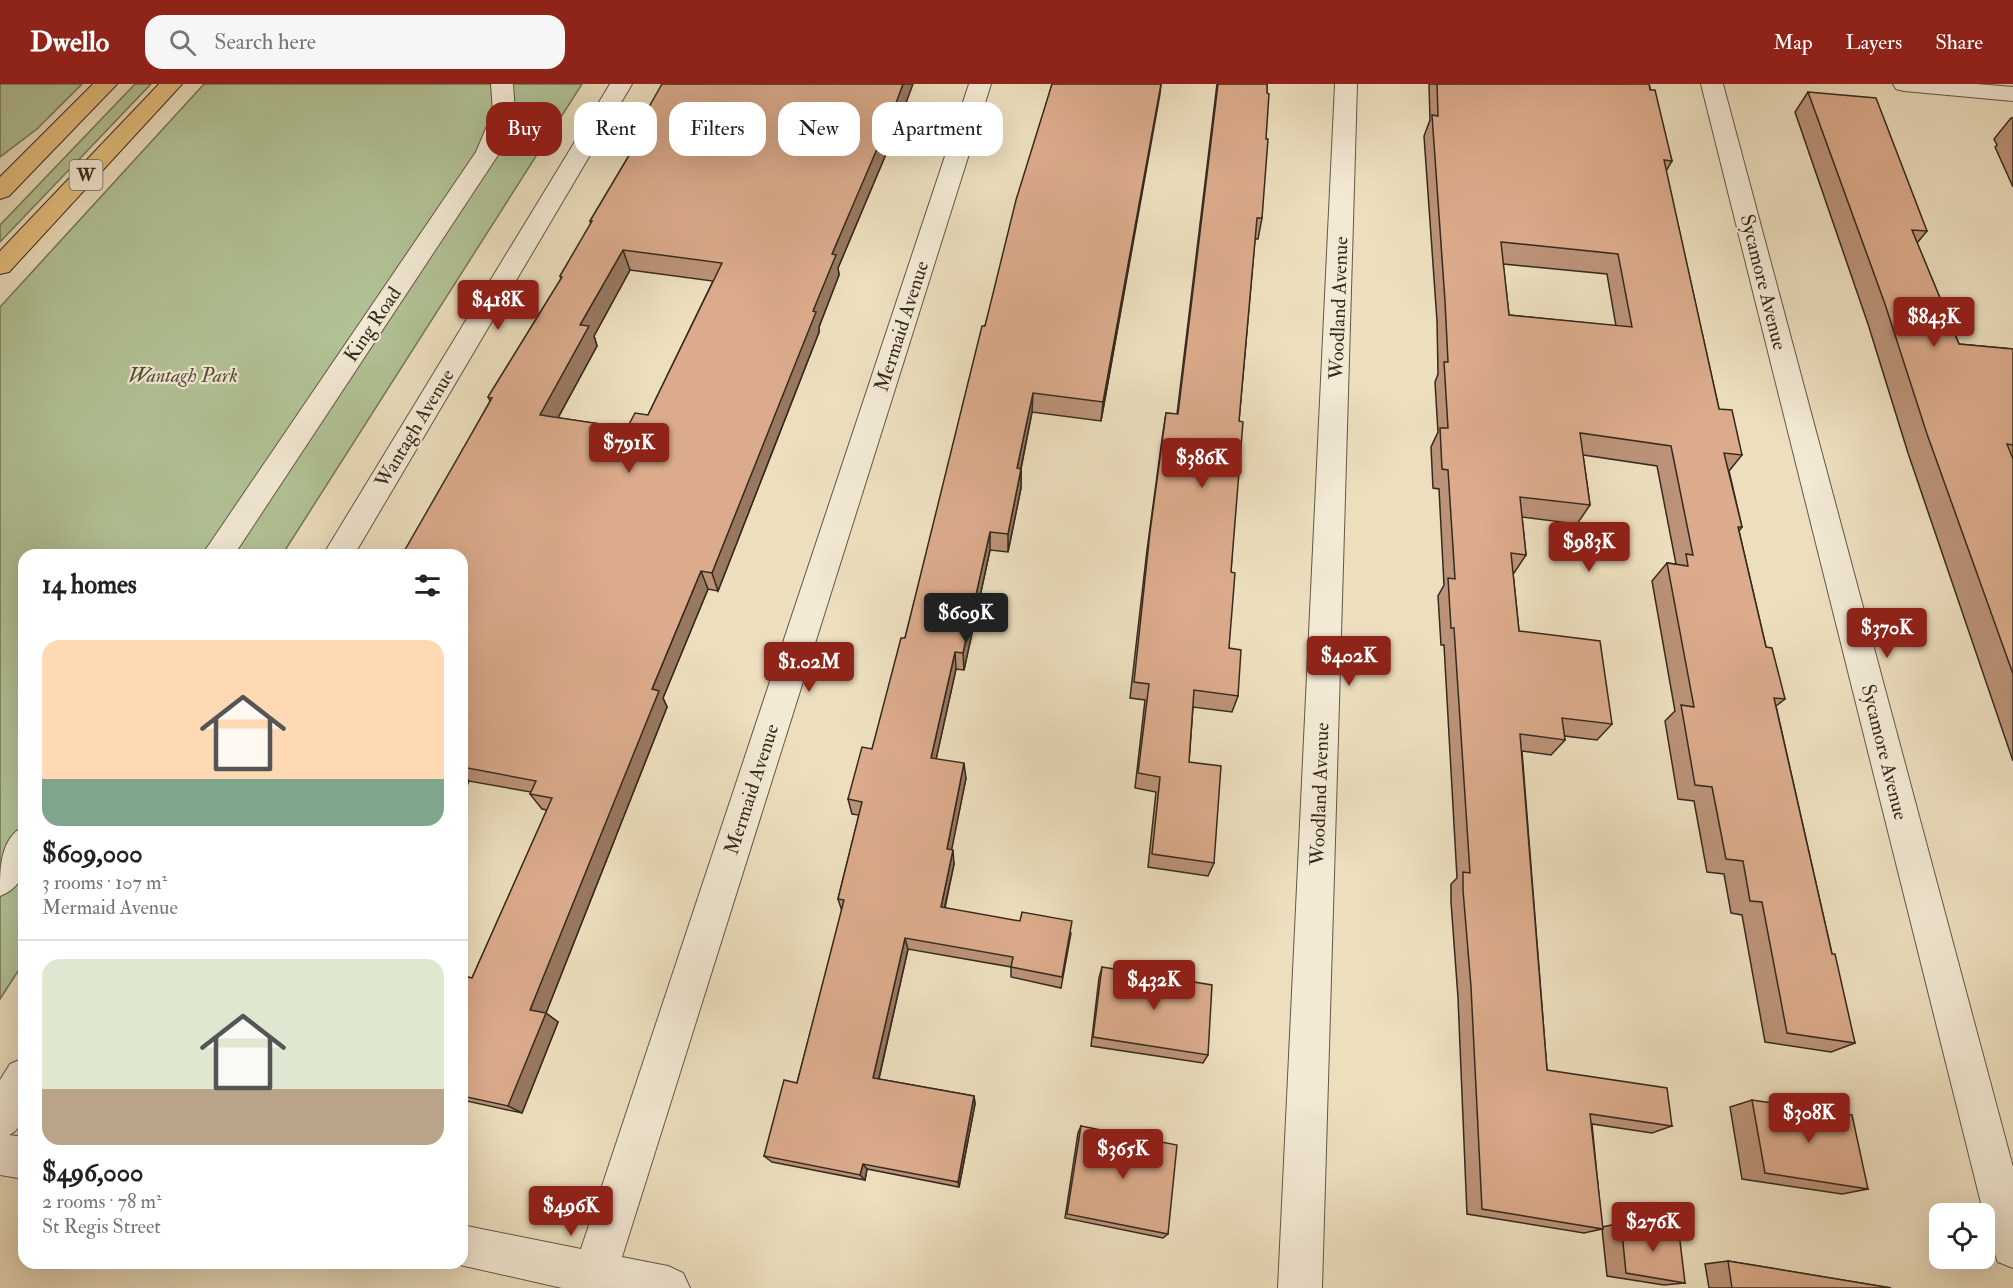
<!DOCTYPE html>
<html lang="en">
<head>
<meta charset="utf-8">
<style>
  :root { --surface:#fff; --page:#f6f6f6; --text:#222; --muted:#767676; --line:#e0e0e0; --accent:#8f2418 }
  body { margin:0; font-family:"IM FELL Double Pica",serif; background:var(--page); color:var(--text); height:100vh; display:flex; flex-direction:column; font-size:22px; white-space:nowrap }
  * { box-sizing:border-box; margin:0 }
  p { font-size:20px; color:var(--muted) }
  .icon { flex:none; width:33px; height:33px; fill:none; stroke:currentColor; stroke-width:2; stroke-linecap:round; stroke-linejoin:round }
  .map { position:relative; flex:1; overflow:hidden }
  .sheet { position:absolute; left:18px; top:465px; width:450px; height:720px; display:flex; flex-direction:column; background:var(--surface); border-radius:18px; box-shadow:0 6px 24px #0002 }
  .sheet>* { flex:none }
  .guide { position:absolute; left:486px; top:18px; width:570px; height:54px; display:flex; gap:12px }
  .tools { position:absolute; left:1929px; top:1119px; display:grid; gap:12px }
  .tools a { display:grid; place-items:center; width:66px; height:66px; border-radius:12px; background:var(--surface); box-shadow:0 6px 24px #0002; font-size:30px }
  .price { position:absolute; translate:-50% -51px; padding:0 14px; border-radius:6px; background:var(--accent); color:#fff; font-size:20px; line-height:39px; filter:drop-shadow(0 2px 3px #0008) }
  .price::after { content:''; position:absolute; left:50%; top:36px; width:18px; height:14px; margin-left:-9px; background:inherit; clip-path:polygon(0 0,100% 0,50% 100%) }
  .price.selected { background:#222; color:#fff }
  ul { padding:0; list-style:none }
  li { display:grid; align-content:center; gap:12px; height:318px; padding:0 24px }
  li+li { border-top:2px solid var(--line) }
  li span { display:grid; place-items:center; height:186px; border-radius:18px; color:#555 }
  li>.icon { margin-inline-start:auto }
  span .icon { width:108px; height:108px; fill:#fffc; stroke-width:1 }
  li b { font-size:26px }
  h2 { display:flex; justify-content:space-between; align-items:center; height:72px; padding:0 24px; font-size:26px }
  .chip { padding:0 21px; border-radius:18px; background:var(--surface); box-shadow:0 6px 24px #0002; font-size:21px; line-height:54px }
  .chip.selected { background:var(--accent); color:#fff }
  header { display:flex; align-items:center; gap:36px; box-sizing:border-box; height:84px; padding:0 30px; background:var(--accent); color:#fff }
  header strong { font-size:28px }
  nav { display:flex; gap:33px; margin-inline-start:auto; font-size:21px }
  .search { width:420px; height:54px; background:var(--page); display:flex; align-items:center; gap:15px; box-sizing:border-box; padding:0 21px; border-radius:18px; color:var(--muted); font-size:22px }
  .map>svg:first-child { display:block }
  .green { fill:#b2c396; stroke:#74765a; stroke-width:1.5 }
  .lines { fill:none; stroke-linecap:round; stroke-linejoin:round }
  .minor-casing { stroke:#635747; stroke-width:2 }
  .highway-casing { stroke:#352a1f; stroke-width:2 }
  .minor { fill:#f3ead5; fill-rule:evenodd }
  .highway { fill:#e6c07f; fill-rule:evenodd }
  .wall { fill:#bc9378; stroke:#352a1f; stroke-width:1.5; fill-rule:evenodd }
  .shaded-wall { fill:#997861; stroke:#352a1f; stroke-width:1.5 }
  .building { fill:#dbab8b; stroke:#352a1f; stroke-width:1.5; fill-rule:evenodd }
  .labels { text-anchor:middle; stroke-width:4.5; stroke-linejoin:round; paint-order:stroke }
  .shield { fill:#f3ead5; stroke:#6e6456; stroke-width:1.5 }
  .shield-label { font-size:18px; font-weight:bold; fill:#352a1f }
  .street-label { font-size:20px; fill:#352a1f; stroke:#f3ead5 }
  .park-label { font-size:20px; font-style:italic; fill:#54503d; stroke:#f3ead5 }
</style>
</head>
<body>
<header>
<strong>Dwello</strong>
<div class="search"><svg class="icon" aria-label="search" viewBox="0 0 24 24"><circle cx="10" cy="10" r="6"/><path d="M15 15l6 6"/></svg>Search here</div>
<nav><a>Map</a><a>Layers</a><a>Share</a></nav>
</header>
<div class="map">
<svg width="2013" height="1204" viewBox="0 0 2013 1204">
  <rect width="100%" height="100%" fill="#eddfbe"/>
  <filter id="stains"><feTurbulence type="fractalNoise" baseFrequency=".00333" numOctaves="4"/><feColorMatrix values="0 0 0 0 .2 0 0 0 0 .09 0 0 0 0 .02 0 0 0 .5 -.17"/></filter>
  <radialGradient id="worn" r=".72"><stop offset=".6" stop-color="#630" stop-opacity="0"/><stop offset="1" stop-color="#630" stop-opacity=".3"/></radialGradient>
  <path class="green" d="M0 0H82L37 45 0 73Z
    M135 0H151L0 158V141Z
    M204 0H582L282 471H24V878L0 915V223Z"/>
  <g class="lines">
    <defs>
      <path id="minor" d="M491 0H513L515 28 500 68 234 471H202L476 68 493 28Z
        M610 0H632L354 471H323Z
        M969 0H991L622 1173 668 1182 683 1189 690 1204H562L451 1179H462V1141L581 1165Z
        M1335 0H1357L1322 1204H1278Z
        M1701 0H1723L2013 1083V1184L1998 1178 1992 1163Z
        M1893 0H1977L2013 3V17L1904 7 1896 5Z
        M24 742C24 771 32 800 0 812 0 783 0 755 24 742Z
        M24 974C24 995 33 1041 9 1051L24 1053V1095L0 1091V996L10 980Z"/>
      <path id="highway" d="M93 0H117L9 112 0 115V93Z
        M159 0H182L9 188 0 190V167Z"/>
    </defs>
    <use href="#minor" class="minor-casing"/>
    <use href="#highway" class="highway-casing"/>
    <use href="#minor" class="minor"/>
    <use href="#highway" class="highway"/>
  </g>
  <path class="wall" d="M1052 0H1161L1101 337 1032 328 1021 385V404L1008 468 990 466 964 586 956 585 936 675 966 694 951 766 954 780 945 824 1071 849 1061 904 1011 893V883L908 865 879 995 974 1012 975 1020 959 1103 867 1085 865 1096 772 1078 764 1072 797 999 842 827 838 815 859 731 852 730 848 715 872 665 905 554 985 242Z
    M1217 0H1267L1262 134 1258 155H1255L1239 337 1231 488 1229 564 1238 612 1232 628 1193 623 1189 678 1214 779 1208 792 1148 783 1156 708 1135 704 1145 616 1130 614 1147 466 1163 348 1166 329 1177 330Z
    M1429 0H1649L1672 77 1666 87 1719 325 1742 371 1729 387 1742 443 1739 447 1766 563 1785 615 1776 622 1832 870 1855 959 1831 968 1765 958 1742 831 1731 829 1724 790 1707 788 1694 717 1678 715 1665 637 1675 627 1652 497 1667 479 1676 480 1657 382 1583 371 1590 421 1577 440 1522 433 1526 471 1514 489H1513L1519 547 1612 640 1597 656 1564 652 1565 656 1551 671 1522 667 1547 986 1672 1042 1652 1049 1592 1040 1602 1143 1621 1139 1685 1199 1664 1201 1607 1192 1602 1145 1584 1149 1467 1130 1458 914 1451 818V800L1457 794 1444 561H1441L1438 512 1444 501 1439 405 1433 404 1431 363 1438 348 1435 298 1438 290 1437 237 1424 52 1430 36ZM1503 180 1607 190 1616 242 1509 231Z
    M1808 8 1927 147 1917 159 1959 260 2013 265V677L1908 369 1868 240 1795 28Z
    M645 30 894 51 838 184 839 191 819 243V248L718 507 708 505 663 614 667 623 546 929 558 938 522 1029 462 1016V892L472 894 547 726 542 725 530 710 531 708 469 697 462 712V471L453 384 490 317 488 313 561 195 560 192 591 140 590 137 648 40ZM630 186 713 197 648 331 627 344 558 334 597 262 594 252Z
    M2011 34H2013V103L1995 63 1997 61 1994 55Z
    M1102 883 1208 971 1203 979 1091 962 1099 894Z
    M1752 1016 1868 1105 1842 1110 1742 1095 1730 1023Z
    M1081 1042 1168 1150 1163 1154 1065 1134 1078 1049Z
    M1728 1177 1891 1204H1709L1705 1180Z"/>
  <path class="shaded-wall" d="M903 0H913L894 51 838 184 839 191 819 243V248L718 507 712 489 813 227 832 170Z
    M1161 0 1160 10 1101 337 1103 318Z
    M623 166 630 186 594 252 597 262 549 350 540 331 580 241Z
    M1033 309 1032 328 1017 403V384Z
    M1021 385V404L1008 468V450Z
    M990 448V466L964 586 963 569Z
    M701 487 708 505 663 614 667 623 546 929 558 938 522 1029 508 1022 530 926 652 605Z
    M955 568 956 585 933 689 931 674Z
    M964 679 966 694 949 779 947 765Z
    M462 689 469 697 462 712Z
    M953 766 954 780 942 835 941 823Z
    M905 854 908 865 877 1002 873 994Z
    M974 1012 975 1020 959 1103 958 1098Z
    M863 1080 867 1085 865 1096 860 1091Z"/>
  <path class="building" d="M662 0H903L892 30 832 170 836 171 813 227 816 228 712 489 701 487 652 605 659 607 530 926 546 929 508 1022 462 1012V892L472 894 552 714 530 710 536 697 462 683V471H402L492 314 488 313 562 193 560 192 592 137H590L653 31 645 30ZM623 166 722 179 648 331 635 329 627 344 540 331 589 242 580 241Z
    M1052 0H1161L1103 318 1033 309 1017 384 1021 385 1008 450 990 448 963 569 955 568 931 674 964 679 947 765 953 766 941 823 1020 837 1022 828 1072 837 1062 893 1011 883 1013 873 905 854 873 994 974 1012 958 1098 863 1080 860 1091 764 1072 784 996 797 999 844 816 838 815 862 718 848 715 862 663 872 665 901 554H905L982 242H985L1016 116Z
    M1218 0H1267V9L1269 10 1266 55H1268L1262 134H1257L1239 337 1243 338 1231 488 1235 489 1229 564 1241 566 1238 612 1194 606 1189 678 1221 682 1214 779 1152 770 1160 693 1138 689 1149 600 1134 598 1150 448 1166 329 1178 330Z
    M1437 0H1649L1650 6H1655L1672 77 1664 76 1719 325 1732 326 1742 371 1724 369 1742 443H1738L1766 563 1772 564 1785 615 1774 614 1832 870H1835L1855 959 1787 949 1762 818 1750 817 1743 777 1726 775 1712 703 1695 701 1681 621 1694 623 1667 479 1688 482 1686 470 1693 471 1671 362 1580 349 1590 421 1520 413 1526 471 1511 469 1519 547 1600 557 1612 640 1562 634 1565 656 1520 650 1547 986 1667 1004 1672 1042 1590 1030 1603 1145 1482 1125 1471 903 1463 806V788L1470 789 1454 544H1451L1448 494 1455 495 1448 386 1442 385 1440 344H1448L1444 278H1448L1445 217 1432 31 1438 32ZM1501 158 1618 170 1632 243 1509 231Z
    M1808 8 1876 14 1927 147 1912 146 1959 260 2013 265V361L2007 360 2013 375V590L1927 350 1885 220Z
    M1102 883 1212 901 1208 971 1093 953Z
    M1752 1016 1852 1031 1868 1105 1765 1089Z
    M1081 1042 1177 1061 1168 1150 1067 1130Z
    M1621 1139 1679 1149 1685 1199 1626 1189Z
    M1728 1177 1891 1204H1732Z"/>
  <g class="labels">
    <rect class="shield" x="69.5" y="76" width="33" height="30" rx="4.5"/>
    <g class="shield-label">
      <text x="86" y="97">W</text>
    </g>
    <g class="street-label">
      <text transform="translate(1764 198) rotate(76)" y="7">Sycamore Avenue</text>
      <text transform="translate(1338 224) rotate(-88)" y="7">Woodland Avenue</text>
      <text transform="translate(372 240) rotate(-56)" y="7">King Road</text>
      <text transform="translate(901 242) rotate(-72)" y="7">Mermaid Avenue</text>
      <text transform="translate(414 344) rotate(-59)" y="7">Wantagh Avenue</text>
      <text transform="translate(1885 668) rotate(76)" y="7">Sycamore Avenue</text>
      <text transform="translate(751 705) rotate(-72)" y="7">Mermaid Avenue</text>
      <text transform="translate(1319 710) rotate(-88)" y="7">Woodland Avenue</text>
    </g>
    <g class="park-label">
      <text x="183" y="298">Wantagh Park</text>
    </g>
  </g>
  <rect width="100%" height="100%" filter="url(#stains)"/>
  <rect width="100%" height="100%" fill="url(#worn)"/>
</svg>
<div class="tools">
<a><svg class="icon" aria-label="locate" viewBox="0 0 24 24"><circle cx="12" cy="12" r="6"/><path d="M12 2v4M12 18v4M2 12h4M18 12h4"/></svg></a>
</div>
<b class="price" style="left:498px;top:247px">$418K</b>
<b class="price" style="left:1934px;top:264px">$843K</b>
<b class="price" style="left:629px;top:390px">$791K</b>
<b class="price" style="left:1202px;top:405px">$386K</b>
<b class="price" style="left:1589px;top:489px">$983K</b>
<b class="price selected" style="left:966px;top:560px">$609K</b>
<b class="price" style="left:1887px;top:575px">$370K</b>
<b class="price" style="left:1349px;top:603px">$402K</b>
<b class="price" style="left:809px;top:609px">$1.02M</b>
<b class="price" style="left:1154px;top:927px">$432K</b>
<b class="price" style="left:1809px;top:1060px">$308K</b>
<b class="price" style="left:1123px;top:1096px">$365K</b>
<b class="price" style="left:571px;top:1153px">$496K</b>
<b class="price" style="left:1653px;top:1169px">$276K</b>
<div class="guide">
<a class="chip selected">Buy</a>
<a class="chip">Rent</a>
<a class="chip">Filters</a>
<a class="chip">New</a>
<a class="chip">Apartment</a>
</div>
<section class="sheet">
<h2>14 homes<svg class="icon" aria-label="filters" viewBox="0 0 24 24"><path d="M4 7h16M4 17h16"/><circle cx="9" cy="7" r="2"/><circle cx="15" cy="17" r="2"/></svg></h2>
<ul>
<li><span style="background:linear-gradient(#ffd9b3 75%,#7fa58c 0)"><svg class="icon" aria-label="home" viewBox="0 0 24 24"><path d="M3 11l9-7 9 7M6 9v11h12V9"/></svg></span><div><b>$609,000</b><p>3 rooms · 107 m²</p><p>Mermaid Avenue</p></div></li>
<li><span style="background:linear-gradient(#dfe7d0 70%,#b9a48a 0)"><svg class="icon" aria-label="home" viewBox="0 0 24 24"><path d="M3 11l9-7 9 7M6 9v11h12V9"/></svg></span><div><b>$496,000</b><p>2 rooms · 78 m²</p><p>St Regis Street</p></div></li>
</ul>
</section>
</div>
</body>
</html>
